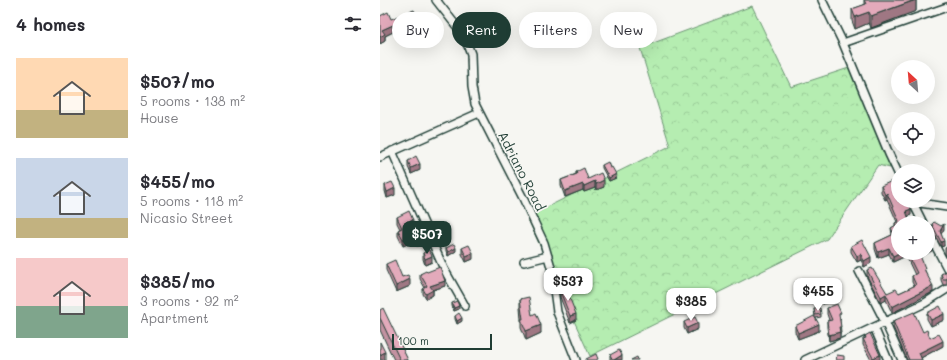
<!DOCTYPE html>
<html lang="en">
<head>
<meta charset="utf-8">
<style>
  :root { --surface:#fff; --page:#f2f2f3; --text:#2b2b33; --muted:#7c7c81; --accent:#1f3d34 }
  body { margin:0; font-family:Mali,sans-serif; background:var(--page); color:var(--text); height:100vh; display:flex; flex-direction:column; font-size:15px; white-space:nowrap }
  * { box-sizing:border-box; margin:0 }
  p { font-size:13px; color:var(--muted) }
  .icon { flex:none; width:22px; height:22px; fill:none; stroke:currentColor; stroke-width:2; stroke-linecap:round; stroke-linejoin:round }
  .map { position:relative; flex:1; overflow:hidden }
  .drawer { display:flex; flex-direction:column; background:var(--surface); width:380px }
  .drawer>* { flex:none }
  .hud { position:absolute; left:12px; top:12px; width:380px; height:36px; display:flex; gap:8px }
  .needle { width:26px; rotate:334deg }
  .fabs { position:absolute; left:511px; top:60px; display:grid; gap:8px }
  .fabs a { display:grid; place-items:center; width:44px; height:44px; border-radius:50%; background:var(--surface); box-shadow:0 4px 16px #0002; font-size:20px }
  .scale { position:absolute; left:12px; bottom:10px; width:100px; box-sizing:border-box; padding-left:4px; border:2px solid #1f3d34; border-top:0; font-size:11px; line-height:14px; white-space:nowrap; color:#1f3d34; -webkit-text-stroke:3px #f6f6f2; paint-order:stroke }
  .price { position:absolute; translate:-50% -34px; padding:0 9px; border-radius:8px; background:#fff; color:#222; font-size:13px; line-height:26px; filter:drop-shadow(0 1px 2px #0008) }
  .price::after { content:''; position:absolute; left:50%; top:24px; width:12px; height:9px; margin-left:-6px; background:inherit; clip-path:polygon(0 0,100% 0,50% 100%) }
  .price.on { background:var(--accent); color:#fff }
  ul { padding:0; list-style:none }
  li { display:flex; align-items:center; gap:12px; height:100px; padding:0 16px }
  li span { display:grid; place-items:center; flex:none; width:112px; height:80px; border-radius:0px; color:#555 }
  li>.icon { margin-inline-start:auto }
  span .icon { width:48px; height:48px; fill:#fffc; stroke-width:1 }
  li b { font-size:17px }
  h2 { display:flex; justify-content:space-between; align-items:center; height:48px; padding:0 16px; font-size:17px }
  .pill { padding:0 14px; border-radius:18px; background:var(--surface); box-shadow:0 4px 16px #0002; font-size:14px; line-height:36px }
  .pill.on { background:var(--accent); color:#fff }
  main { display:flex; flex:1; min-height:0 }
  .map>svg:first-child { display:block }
  .forest { fill:url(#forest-crowns); stroke:#6a9572 }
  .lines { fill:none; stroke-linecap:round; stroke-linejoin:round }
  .minor-casing { stroke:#1f3d34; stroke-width:10 }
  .minor { stroke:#f6f6f2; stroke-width:7 }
  .wall { fill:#c392a1; stroke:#1f3d34 }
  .shaded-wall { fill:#9f7783; stroke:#1f3d34 }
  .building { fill:#e3aabb; stroke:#1f3d34 }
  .labels { text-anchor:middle; stroke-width:3.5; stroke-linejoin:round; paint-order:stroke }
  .street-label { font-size:13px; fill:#1f3d34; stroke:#f6f6f2 }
</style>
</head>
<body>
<main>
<section class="drawer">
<h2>4 homes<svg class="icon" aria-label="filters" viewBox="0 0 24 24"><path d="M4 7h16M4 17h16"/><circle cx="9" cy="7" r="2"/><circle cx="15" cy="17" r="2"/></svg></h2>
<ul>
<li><span style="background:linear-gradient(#ffd9b3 65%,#c2b280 0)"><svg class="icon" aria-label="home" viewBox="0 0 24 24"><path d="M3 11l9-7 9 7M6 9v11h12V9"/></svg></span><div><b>$507/mo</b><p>5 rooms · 138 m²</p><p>House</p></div></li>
<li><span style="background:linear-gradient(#c9d6e8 75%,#c2b280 0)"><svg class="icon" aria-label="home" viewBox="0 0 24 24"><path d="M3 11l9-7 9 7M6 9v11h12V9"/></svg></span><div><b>$455/mo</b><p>5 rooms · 118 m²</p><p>Nicasio Street</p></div></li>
<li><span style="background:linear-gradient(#f6c9c9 60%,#7fa58c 0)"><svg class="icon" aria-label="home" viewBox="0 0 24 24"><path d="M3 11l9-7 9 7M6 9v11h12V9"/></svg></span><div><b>$385/mo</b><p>3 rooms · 92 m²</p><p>Apartment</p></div></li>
</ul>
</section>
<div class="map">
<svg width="567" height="360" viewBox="0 0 567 360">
  <defs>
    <pattern id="forest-crowns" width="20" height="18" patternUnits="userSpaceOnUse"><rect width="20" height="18" fill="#b5edb1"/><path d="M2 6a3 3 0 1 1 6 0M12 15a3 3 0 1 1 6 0" fill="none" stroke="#9bcc99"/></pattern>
  </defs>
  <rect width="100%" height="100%" fill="#f6f6f2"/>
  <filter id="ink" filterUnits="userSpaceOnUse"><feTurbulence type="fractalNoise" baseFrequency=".025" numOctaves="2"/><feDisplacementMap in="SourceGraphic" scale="8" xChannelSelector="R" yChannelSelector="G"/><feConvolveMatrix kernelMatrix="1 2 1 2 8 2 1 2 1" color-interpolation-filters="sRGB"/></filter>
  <g filter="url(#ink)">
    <path class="forest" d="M372 6 411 87 475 66 510 168 498 165 447 239 210 356 147 217 290 146 260 48Z"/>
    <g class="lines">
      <defs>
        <path id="minor" d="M56 0 78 28 88 46 91 54 92 87 95 104 143 198 164 243 171 267 177 312 196 360
          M442 0 463 43 509 154 518 173
          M463 43 567 7
          M12 151 64 269 85 306
          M0 157 99 113
          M532 201 543 223
          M533 202 567 207
          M548 232 567 268
          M144 262 168 256
          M479 271 505 322 522 360
          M494 327 508 360
          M425 360 545 303 567 289"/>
      </defs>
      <use href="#minor" class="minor-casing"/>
      <use href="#minor" class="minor"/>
    </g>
    <path class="wall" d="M484 0H536V11L491 28 489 23 475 29 472 21V9L484 5Z
      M0 16 39 29 36 30 37 39 28 43 23 33 16 36 13 32 5 36V41L0 44Z
      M28 161 40 170 31 174 28 167Z
      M222 165 236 178 229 181 222 168Z
      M196 172 208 179 224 187 216 190 215 188 204 192 203 190 185 197 181 186V180L196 174Z
      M5 185 15 195 7 198 5 191Z
      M501 186 518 201 531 215 528 216 530 223 518 253H548L540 257 553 292 512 313 506 300 501 303 487 276V270L507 293H519L534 286 532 282V276L535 275 526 256 513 262 509 254 498 258 495 249V243L512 235 511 228 515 226V223L517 222 507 199 505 200 501 192Z
      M17 217 33 226 31 228 34 241 23 246 18 236V230L20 229 17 223Z
      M552 224 564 229 561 234 564 246 561 247 552 229Z
      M34 235 45 242 37 246 34 241Z
      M471 246 491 263 484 267 481 260 477 262 471 252Z
      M567 247V257L565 254V248Z
      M66 248 76 251 68 256 66 251Z
      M82 248 93 259 86 262 82 254Z
      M43 253 52 262 45 265 43 259Z
      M6 264 22 277 30 286 16 292 6 270Z
      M567 271V285H563L561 280V274Z
      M47 272 65 286 53 290V295L46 299 43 294V289L45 288 40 279V274Z
      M439 287 457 298 443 304 439 294Z
      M180 291 196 320 190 323 180 297Z
      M140 299 152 315 161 333 146 340 141 327V319L140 307Z
      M72 303 79 309 74 311 72 306Z
      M447 308 461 319 460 320 461 333H460V338L449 341 447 327V321L449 320 447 314Z
      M434 309 441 314V317L436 318 439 331 418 339 415 332V326L435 318Z
      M0 310 28 360H14L0 330Z
      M547 313 564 320 551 326 547 319Z
      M75 316 82 321 77 324 75 319Z
      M513 321 543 332 550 338 563 346 541 358 542 360H527L513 327Z
      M304 322 318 329 307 334 304 328Z
      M485 336 500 360H491L483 345V339H485Z
      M230 355 242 360H230Z"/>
    <path class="shaded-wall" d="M536 0V11L491 28V16Z
      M489 12V23L475 29V17Z
      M39 22V29L33 32V25Z
      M13 25V32L5 36V41L0 44V37L2 30Z
      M23 26V33L16 36V29Z
      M37 32V39L28 43V36Z
      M40 164V170L31 174V168Z
      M236 174V178L229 181V178Z
      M224 180V187L216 190V184Z
      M215 181V188L204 192V186Z
      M203 184V190L185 197V191Z
      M15 188V195L7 198V192Z
      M507 193V199L505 200V195Z
      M531 209V215L526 217V211Z
      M33 220V226L28 229V222Z
      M564 224V229L560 236V231Z
      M34 234V241L23 246V239Z
      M45 235V242L37 246V240Z
      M564 241V246L561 247V242Z
      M552 245V251L548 253V247Z
      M76 248V251L68 256V252Z
      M509 248V254L498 258V252Z
      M93 253V259L86 262V256Z
      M519 253H526V256L513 262V256Z
      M538 253H548L538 258Z
      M481 254V260L477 262V256Z
      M52 256V262L45 265V259Z
      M491 257V263L484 267V261Z
      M30 279V286L16 292V286Z
      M65 281V286L53 290V295L46 299V294L50 286Z
      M553 286V292L512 313V307Z
      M457 291V298L443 304V297Z
      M506 294V300L501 303V297Z
      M79 306V309L74 311V308Z
      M196 314V320L190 323V316Z
      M564 314V320L551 326V320Z
      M82 318V321L77 324V321Z
      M318 323V329L307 334V328Z
      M439 324V331L418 339V333Z
      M161 325V333L146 340V331Z
      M460 332V338L449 341V335Z
      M563 341V346L539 359V353Z
      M5 352V360H0V355Z
      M242 355V360H234Z
      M500 355V360H493V358Z"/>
    <path class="building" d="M484 0H535L491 16 489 12 475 17 472 9 486 4Z
      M34 10 39 22 33 25 37 32 28 36 23 26 16 29 13 25 2 30 5 34 0 37V16L8 12 11 19Z
      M36 156 40 164 31 168 28 161Z
      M228 162 230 168 232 167 236 174 229 178 222 165Z
      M204 168 208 179 221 173 224 180 216 184 215 181 204 186 203 184 185 191 181 180 197 174 196 172Z
      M512 181 518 193V201H528L531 209 526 211 530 222 528 223H518V253H519L513 256 509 248 498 252 495 243 514 234 511 228 516 225 515 223 519 221 507 193 505 195 501 186Z
      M12 182 15 188 7 192 5 185Z
      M29 211 33 220 28 222 34 234 23 239 18 230 22 228 17 217Z
      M554 222 561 226 564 224 560 231 564 241 561 242 552 224Z
      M43 230 45 235 37 240 34 235Z
      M548 237 552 245 548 247Z
      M482 240 491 257 484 261 481 254 477 256 471 246Z
      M74 244 76 248 68 252 66 248Z
      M89 245 93 253 86 256 82 248Z
      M49 250 52 256 45 259 43 253Z
      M527 253H539L545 268 544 269 553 286 512 307 506 294 501 297 487 270 492 268 507 293 516 289 519 293 536 285 532 276 537 273Z
      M15 260 22 277 28 275 30 279 16 286 6 264Z
      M60 267 65 281 50 286 53 290 46 294 43 289 47 286 40 274 46 271 47 272Z
      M567 271V279H563L561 274Z
      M453 282 457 291 443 297 439 287Z
      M186 289 196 314 190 316 180 291Z
      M149 297 152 315 156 313 161 325 146 331 141 319H143L140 299Z
      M77 301 79 306 74 308 72 303Z
      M457 304 461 313 459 314 461 327H459L460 332 449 335 447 321 452 320 447 308Z
      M560 306 564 314 551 320 547 313Z
      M3 308 28 360H20L0 318V310Z
      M440 308 441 314 435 315 434 309Z
      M534 312 543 332 547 330 550 338 559 334 563 341 539 353 542 360H529L513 321Z
      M79 313 82 318 77 321 75 316Z
      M434 316 439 324 418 333 415 326Z
      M315 317 318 323 307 328 304 322Z
      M490 333 500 355 493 358 483 339 486 338 485 336Z
      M0 342 5 352 0 355Z
      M239 350 242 355 234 360H233L230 355Z
      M216 354 218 359 216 360H206V359Z
      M457 355 464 356V360H456Z
      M257 357 258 360H251Z"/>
  </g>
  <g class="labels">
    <g class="street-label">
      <text transform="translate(142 171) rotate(63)" y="5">Adriano Road</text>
    </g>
  </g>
</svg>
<div class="fabs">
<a><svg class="needle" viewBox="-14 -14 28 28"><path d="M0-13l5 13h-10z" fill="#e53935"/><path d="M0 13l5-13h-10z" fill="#7c7c81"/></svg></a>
<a><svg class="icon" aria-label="locate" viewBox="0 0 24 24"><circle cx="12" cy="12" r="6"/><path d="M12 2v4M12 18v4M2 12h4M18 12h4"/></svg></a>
<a><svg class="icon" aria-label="layers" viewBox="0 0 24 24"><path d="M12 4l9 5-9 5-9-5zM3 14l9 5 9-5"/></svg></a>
<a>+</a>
</div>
<div class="scale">100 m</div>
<b class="price on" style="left:47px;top:255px">$507</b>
<b class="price" style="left:188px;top:302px">$537</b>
<b class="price" style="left:438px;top:312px">$455</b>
<b class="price" style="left:311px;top:322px">$385</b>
<div class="hud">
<a class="pill">Buy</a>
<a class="pill on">Rent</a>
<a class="pill">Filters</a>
<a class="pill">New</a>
</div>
</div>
</main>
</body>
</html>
